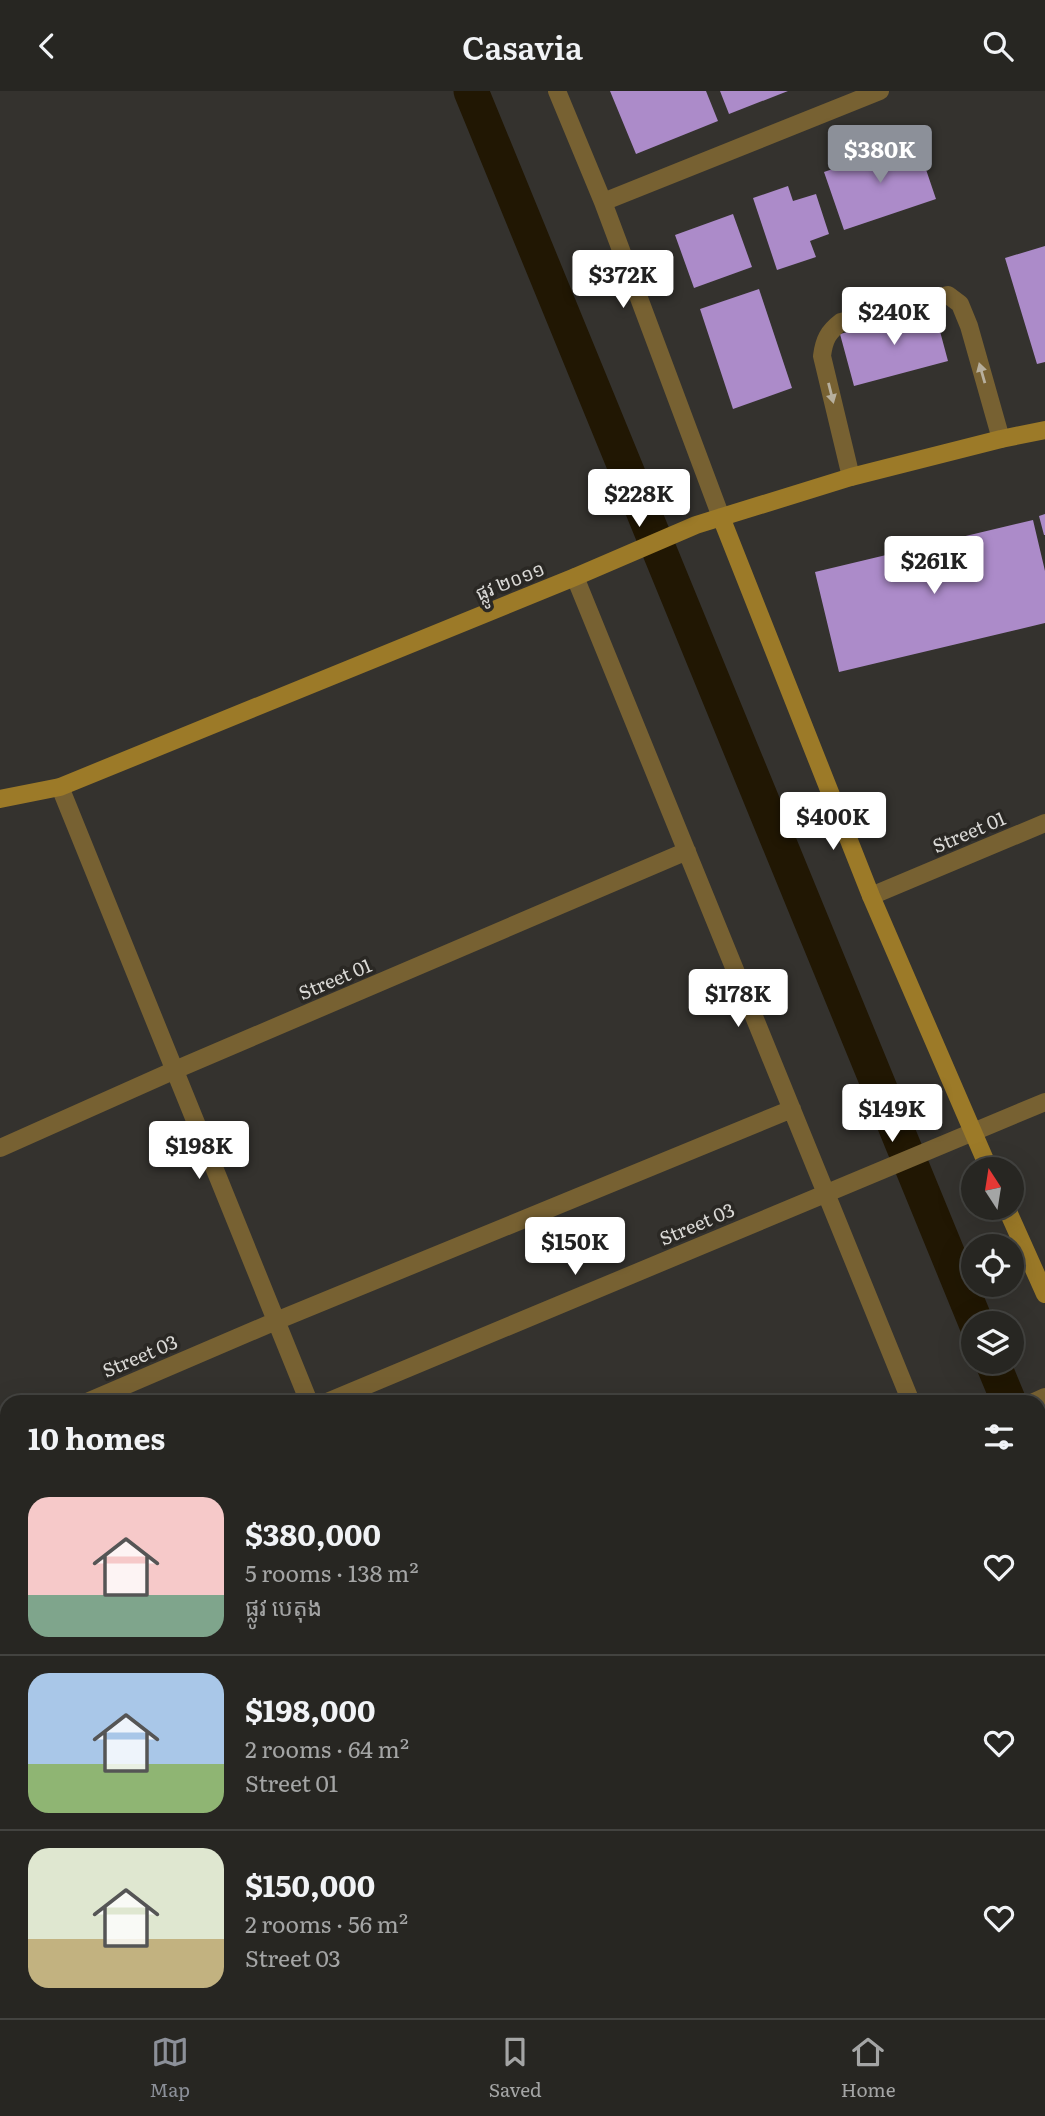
<!DOCTYPE html>
<html lang="en">
<head>
<meta charset="utf-8">
<style>
  :root { --surface:#272622; --page:#33322f; --text:#f1f3f6; --muted:#a4a5a5; --line:#434340; --accent:#8c9099 }
  body { margin:0; font-family:Literata,"Noto Sans Khmer",serif; background:var(--page); color:var(--text); height:100vh; display:flex; flex-direction:column; font-size:26px; white-space:nowrap }
  * { box-sizing:border-box; margin:0 }
  p { font-size:23px; color:var(--muted) }
  .icon { flex:none; width:38px; height:38px; fill:none; stroke:currentColor; stroke-width:2; stroke-linecap:round; stroke-linejoin:round }
  .map { position:relative; flex:1; overflow:hidden }
  .side { position:absolute; left:0px; top:1304px; width:1046px; height:625px; display:flex; flex-direction:column; background:var(--surface); border-radius:21px 21px 0 0; box-shadow:0 7px 28px #0002,0 0 0 2px var(--line) }
  .side>* { flex:none }
  .needle { width:46px; rotate:348deg }
  .buttons { position:absolute; left:961px; top:1066px; display:grid; gap:14px }
  .buttons a { display:grid; place-items:center; width:63px; height:63px; border-radius:50%; background:var(--surface); box-shadow:0 7px 28px #0002,0 0 0 2px var(--line); font-size:35px }
  .price { position:absolute; translate:-50% -60px; padding:0 16px; border-radius:7px; background:#fff; color:#222; font-size:23px; line-height:46px; filter:drop-shadow(0 2px 4px #0008) }
  .price::after { content:''; position:absolute; left:50%; top:42px; width:21px; height:16px; margin-left:-10px; background:inherit; clip-path:polygon(0 0,100% 0,50% 100%) }
  .price.current { background:var(--accent); color:#fff }
  ul { padding:0; list-style:none }
  li { display:flex; align-items:center; gap:21px; height:175px; padding:0 28px }
  li+li { border-top:2px solid var(--line) }
  li span { display:grid; place-items:center; flex:none; width:196px; height:140px; border-radius:21px; color:#555 }
  li>.icon { margin-inline-start:auto }
  span .icon { width:84px; height:84px; fill:#fffc; stroke-width:1 }
  li b { font-size:30px }
  h2 { display:flex; justify-content:space-between; align-items:center; height:84px; padding:0 28px; font-size:30px }
  header { display:flex; justify-content:space-between; align-items:center; height:91px; padding:0 28px; background:var(--surface); font-size:32px; font-weight:600 }
  .tab-bar { display:flex; justify-content:space-around; align-items:center; height:98px; border-top:2px solid var(--line); background:var(--surface); font-size:19px; color:var(--muted) }
  .tab-bar a { display:grid; justify-items:center; gap:4px }
  .tab-bar .current { color:var(--accent) }
  .map>svg:first-child { display:block }
  .lines { fill:none; stroke-linecap:round; stroke-linejoin:round }
  .canal { stroke:#211703; stroke-width:35 }
  .building { fill:#ac8bc9 }
  .lane { stroke:#776132; stroke-width:18 }
  .street { stroke:#776132; stroke-width:18 }
  .secondary { stroke:#9c7a28; stroke-width:18 }
  .oneway { fill:#b7af9d }
  .labels { text-anchor:middle; stroke-width:7; stroke-linejoin:round; paint-order:stroke }
  .street-label { font-size:19px; fill:#dad9d6; stroke:#2a2824 }
</style>
</head>
<body>
<header><svg class="icon" aria-label="back" viewBox="0 0 24 24"><path d="M15 5l-7 7 7 7"/></svg>Casavia<svg class="icon" aria-label="search" viewBox="0 0 24 24"><circle cx="10" cy="10" r="6"/><path d="M15 15l6 6"/></svg></header>
<div class="map">
<svg width="1045" height="1927" viewBox="0 0 1045 1927">
  <rect width="100%" height="100%" fill="#34322e"/>
  <g class="lines">
    <path class="canal" d="M471 0 976 1232
      M992 1270 1009 1311
      M1040 1386 1045 1400"/>
  </g>
  <path class="building" d="M610 0H706L718 30 636 63Z
    M720 0H788L729 23Z
    M916 49 936 108 844 139 824 81Z
    M788 95 793 110 816 103 829 143 810 150 816 166 777 179 753 107Z
    M733 123 752 176 694 197 675 144Z
    M1045 155V271L1037 273 1005 167Z
    M759 198 792 297 733 318 700 218Z
    M934 218 948 270 854 295 840 243Z
    M1045 423V444H1044L1039 425Z
    M1033 429 1045 480V532L839 581 815 481Z"/>
  <g class="lines">
    <path class="lane" d="M851 386 822 265C824 249 828 241 841 231L948 204 960 213 969 235 1001 348"/>
    <path class="street" d="M557 0 603 111 721 426
      M603 111 880 0
      M575 486 911 1311
      M60 696 309 1311
      M871 805 1045 732
      M0 1057 175 979 687 760
      M87 1311 276 1230 792 1018
      M327 1311 1045 1011
      M1034 1311 1045 1306
      M0 1348 7 1345
      M0 1451 7 1448
      M1040 1596 1045 1593
      M1040 1631 1045 1645
      M1040 1666 1045 1664
      M0 1736 7 1733
      M1040 1914 1045 1915
      M584 1922 587 1927
      M235 1927 248 1922
      M996 1927 1010 1922"/>
    <path class="secondary" d="M721 426 871 805 989 1078
      M0 708 60 696 575 486 696 434 851 386 1001 348 1045 339
      M1006 1116 1045 1203"/>
  </g>
  <defs><path id="oneway-solid" d="M-6-.8H1V-3.2L6.5 0L1 3.2V.8H-6Z" transform="scale(1.75)"/></defs>
  <g class="oneway">
    <use href="#oneway-solid" transform="translate(982 282) rotate(-106)"/>
    <use href="#oneway-solid" transform="translate(831 302) rotate(76)"/>
  </g>
  <g class="labels">
    <g class="street-label">
      <text transform="translate(510 490) rotate(-22)" y="7">ផ្លូវ ២០១១</text>
      <text transform="translate(969 741) rotate(-23)" y="7">Street 01</text>
      <text transform="translate(335 888) rotate(-23)" y="7">Street 01</text>
      <text transform="translate(697 1133) rotate(-23)" y="7">Street 03</text>
      <text transform="translate(140 1265) rotate(-23)" y="7">Street 03</text>
    </g>
  </g>
</svg>
<div class="buttons">
<a><svg class="needle" viewBox="-14 -14 28 28"><path d="M0-13l5 13h-10z" fill="#e53935"/><path d="M0 13l5-13h-10z" fill="#a4a5a5"/></svg></a>
<a><svg class="icon" aria-label="locate" viewBox="0 0 24 24"><circle cx="12" cy="12" r="6"/><path d="M12 2v4M12 18v4M2 12h4M18 12h4"/></svg></a>
<a><svg class="icon" aria-label="layers" viewBox="0 0 24 24"><path d="M12 4l9 5-9 5-9-5zM3 14l9 5 9-5"/></svg></a>
</div>
<b class="price current" style="left:880px;top:94px">$380K</b>
<b class="price" style="left:623px;top:219px">$372K</b>
<b class="price" style="left:894px;top:256px">$240K</b>
<b class="price" style="left:639px;top:438px">$228K</b>
<b class="price" style="left:934px;top:505px">$261K</b>
<b class="price" style="left:833px;top:761px">$400K</b>
<b class="price" style="left:738px;top:938px">$178K</b>
<b class="price" style="left:892px;top:1053px">$149K</b>
<b class="price" style="left:199px;top:1090px">$198K</b>
<b class="price" style="left:575px;top:1186px">$150K</b>
<section class="side">
<h2>10 homes<svg class="icon" aria-label="filters" viewBox="0 0 24 24"><path d="M4 7h16M4 17h16"/><circle cx="9" cy="7" r="2"/><circle cx="15" cy="17" r="2"/></svg></h2>
<ul>
<li><span style="background:linear-gradient(#f6c9c9 70%,#7fa58c 0)"><svg class="icon" aria-label="home" viewBox="0 0 24 24"><path d="M3 11l9-7 9 7M6 9v11h12V9"/></svg></span><div><b>$380,000</b><p>5 rooms · 138 m²</p><p>ផ្លូវ បេតុង</p></div><svg class="icon" aria-label="heart" viewBox="0 0 24 24"><path d="M12 20l-8-8c-3-5 5-10 8-4 3-6 11-1 8 4z"/></svg></li>
<li><span style="background:linear-gradient(#a9c7e8 65%,#8fb573 0)"><svg class="icon" aria-label="home" viewBox="0 0 24 24"><path d="M3 11l9-7 9 7M6 9v11h12V9"/></svg></span><div><b>$198,000</b><p>2 rooms · 64 m²</p><p>Street 01</p></div><svg class="icon" aria-label="heart" viewBox="0 0 24 24"><path d="M12 20l-8-8c-3-5 5-10 8-4 3-6 11-1 8 4z"/></svg></li>
<li><span style="background:linear-gradient(#dfe7d0 65%,#c2b280 0)"><svg class="icon" aria-label="home" viewBox="0 0 24 24"><path d="M3 11l9-7 9 7M6 9v11h12V9"/></svg></span><div><b>$150,000</b><p>2 rooms · 56 m²</p><p>Street 03</p></div><svg class="icon" aria-label="heart" viewBox="0 0 24 24"><path d="M12 20l-8-8c-3-5 5-10 8-4 3-6 11-1 8 4z"/></svg></li>
</ul>
</section>
</div>
<nav class="tab-bar">
<a class="current"><svg class="icon" aria-label="map" viewBox="0 0 24 24"><path d="M3 6l6-2 6 2 6-2v14l-6 2-6-2-6 2zM9 4v14M15 6v14"/></svg>Map</a>
<a><svg class="icon" aria-label="saved" viewBox="0 0 24 24"><path d="M7 4h10v16l-5-4-5 4z"/></svg>Saved</a>
<a><svg class="icon" aria-label="home" viewBox="0 0 24 24"><path d="M3 11l9-7 9 7M6 9v11h12V9"/></svg>Home</a>
</nav>
</body>
</html>
